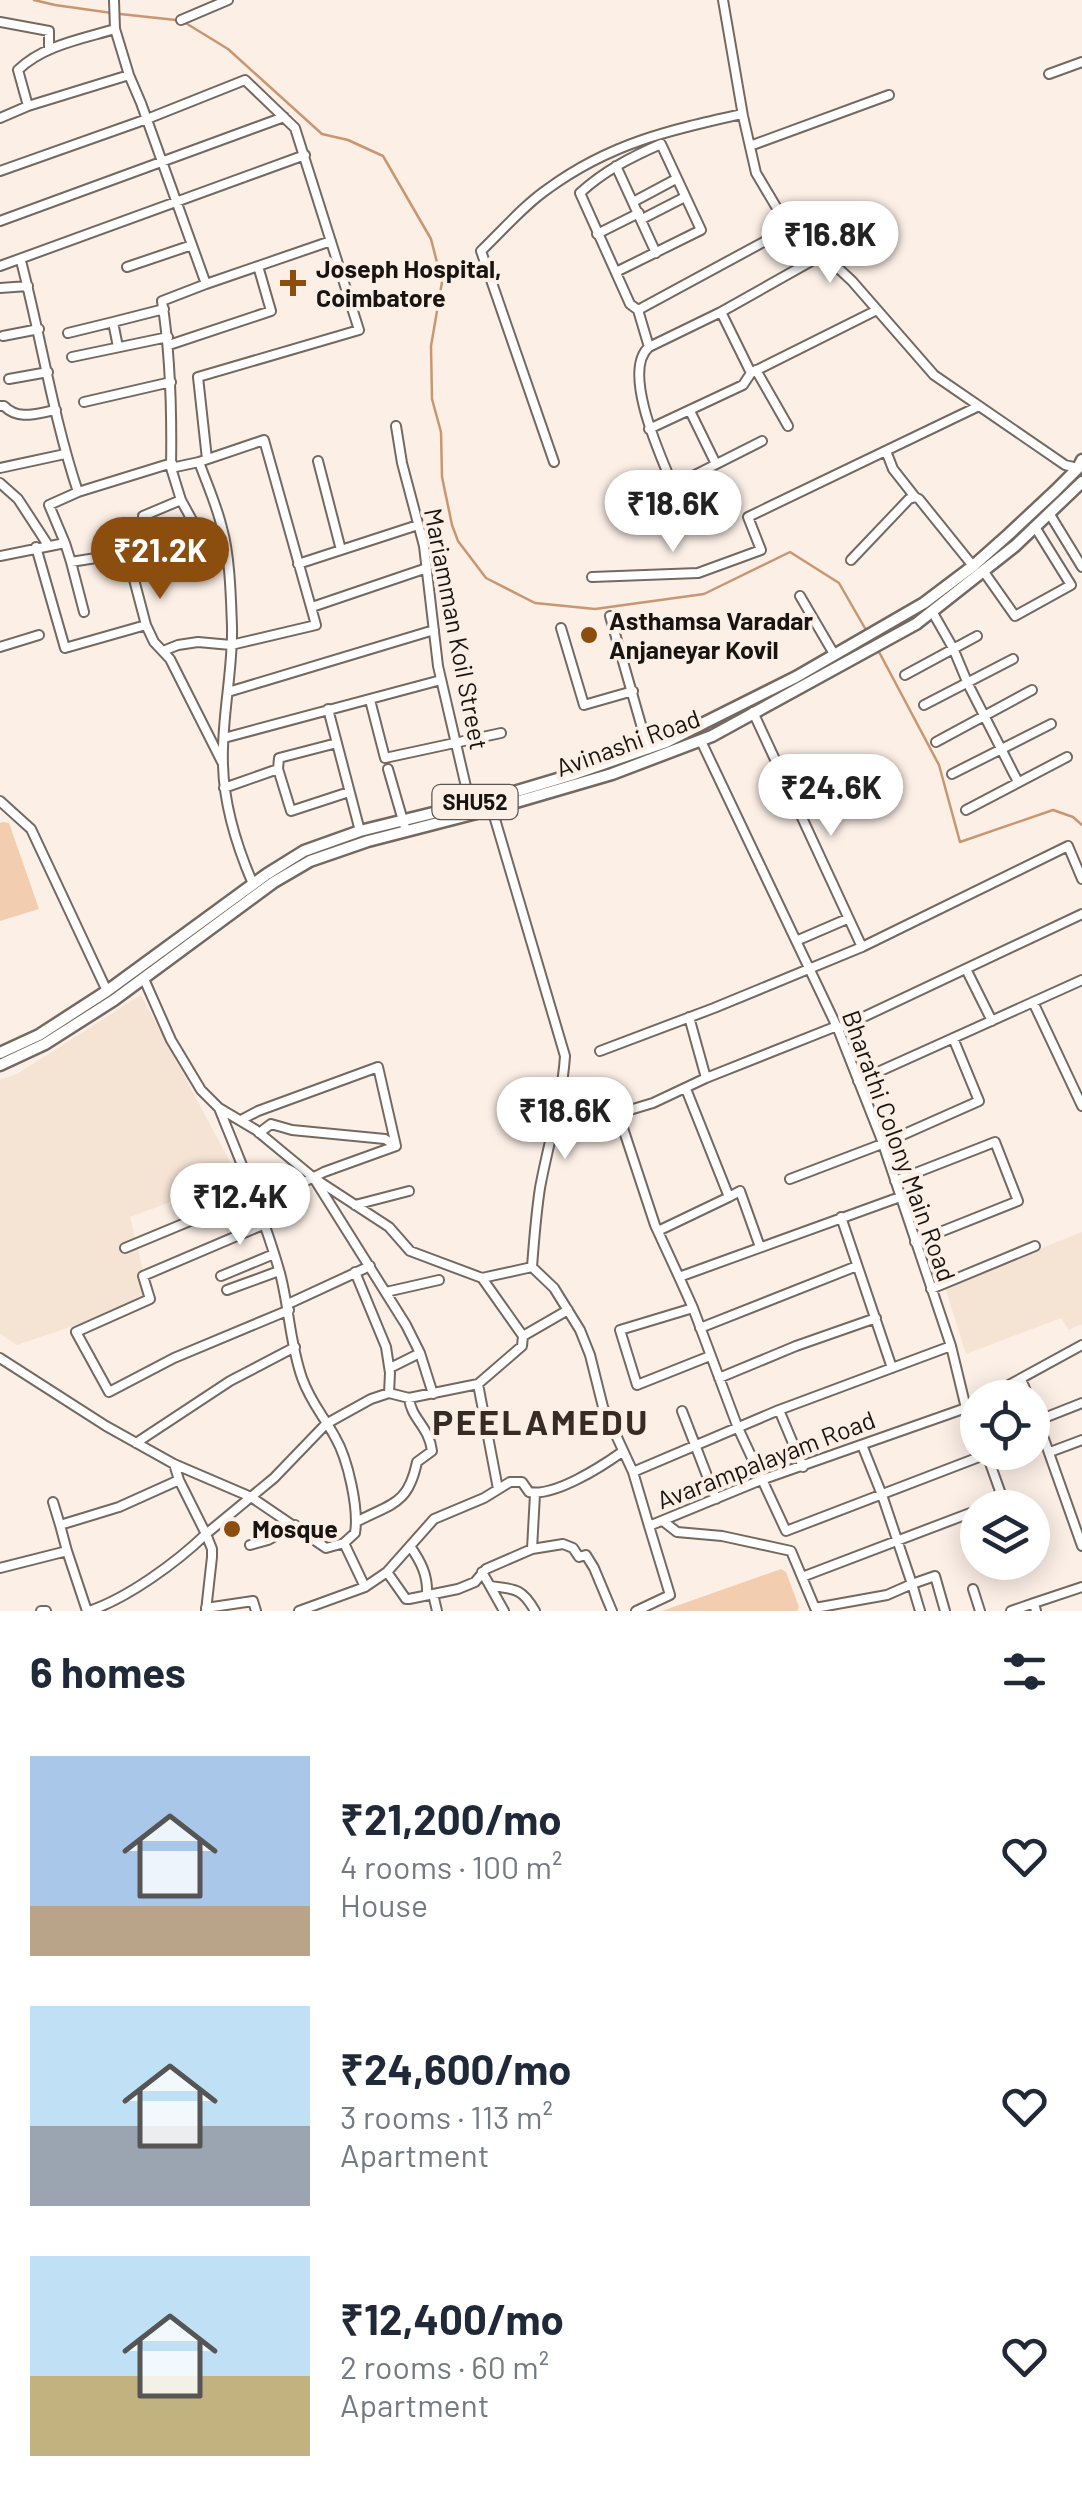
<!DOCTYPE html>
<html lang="en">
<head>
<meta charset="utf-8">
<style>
  :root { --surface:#fff; --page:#f6f6f7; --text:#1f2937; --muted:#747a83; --accent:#8b4e0e }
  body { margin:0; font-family:Barlow,sans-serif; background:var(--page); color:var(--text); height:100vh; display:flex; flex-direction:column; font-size:38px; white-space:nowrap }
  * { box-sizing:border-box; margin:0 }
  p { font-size:32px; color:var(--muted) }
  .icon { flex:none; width:55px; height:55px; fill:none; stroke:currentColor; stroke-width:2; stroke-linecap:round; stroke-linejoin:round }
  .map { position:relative; height:1611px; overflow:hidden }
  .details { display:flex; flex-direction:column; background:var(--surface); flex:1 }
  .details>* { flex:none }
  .fabs { position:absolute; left:960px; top:1380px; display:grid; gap:20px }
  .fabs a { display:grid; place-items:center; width:90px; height:90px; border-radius:50%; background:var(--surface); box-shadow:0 5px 25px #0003; font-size:50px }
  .price { position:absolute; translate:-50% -85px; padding:0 22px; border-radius:35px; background:#fff; color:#222; font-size:32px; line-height:65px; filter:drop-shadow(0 2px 5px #0008) }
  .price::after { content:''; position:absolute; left:50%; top:60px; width:30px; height:22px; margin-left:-15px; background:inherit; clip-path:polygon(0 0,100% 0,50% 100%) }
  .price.selected { background:var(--accent); color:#fff }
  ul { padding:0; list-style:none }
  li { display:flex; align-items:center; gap:30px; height:250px; padding:0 30px }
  li span { display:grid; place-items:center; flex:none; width:280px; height:200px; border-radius:0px; color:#555 }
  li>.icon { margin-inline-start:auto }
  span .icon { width:120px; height:120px; fill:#fffc; stroke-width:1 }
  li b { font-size:42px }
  h2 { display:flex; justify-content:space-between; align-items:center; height:120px; padding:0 30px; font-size:42px }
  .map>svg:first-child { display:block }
  .built { fill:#f5e3d4 }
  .green { fill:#f2cdaf }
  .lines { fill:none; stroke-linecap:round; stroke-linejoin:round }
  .stream { stroke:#c89771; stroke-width:2.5 }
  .minor-casing { stroke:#736960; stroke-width:12 }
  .major-casing { stroke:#736960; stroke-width:15 }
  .minor { stroke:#fff; stroke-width:8 }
  .major { stroke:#fff; stroke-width:10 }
  .poi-dot { fill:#8b4e0e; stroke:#fcefe6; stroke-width:4 }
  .labels { text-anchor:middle; stroke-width:8; stroke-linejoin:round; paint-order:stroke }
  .shield { fill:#fcefe6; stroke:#5c5651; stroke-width:2.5 }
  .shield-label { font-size:22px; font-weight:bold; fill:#181411 }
  .poi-label { font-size:25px; font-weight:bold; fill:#181411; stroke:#fcefe6; text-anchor:start }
  .street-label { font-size:25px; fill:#181411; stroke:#fcefe6 }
  .district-label { font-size:35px; font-weight:bold; letter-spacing:2.5px; fill:#362c25; stroke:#fcefe6 }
</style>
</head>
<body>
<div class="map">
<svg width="1082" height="1611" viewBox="0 0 1082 1611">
  <rect width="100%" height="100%" fill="#fcefe6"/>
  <path class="built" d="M141 995 238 1177 130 1217 150 1300 17 1345 0 1334V1080L17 1074Z
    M1082 1232V1326L1081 1324 1069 1330 1061 1318 966 1354 945 1287Z"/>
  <path class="green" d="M3 822 9 823 39 909 0 921V823Z
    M781 1569 786 1572 799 1607 797 1611H662Z"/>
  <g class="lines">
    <path class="stream" d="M34 0 55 5 112 13
      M120 14 176 20
      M184 22 228 49 322 134 348 140 383 156 431 239 442 282 431 346 432 399 441 432 442 477 452 525 458 541 486 578 535 603 595 609 704 594 790 552 839 583 866 630
      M878 650 939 765 960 842 1053 810 1073 817 1082 825"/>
    <defs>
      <path id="minor" d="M114 0 115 29
        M723 0 743 116 756 173 781 215 852 281 934 375 1065 465 1078 468
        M181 20 228 0
        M0 22 49 31V49
        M1049 74 1082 62
        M28 106 129 75
        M0 118 28 106 18 70C44 45 82 39 115 29L129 75 141 103 206 284 162 301C171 357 172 412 171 468L199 462
        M750 146 889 95
        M616 166 656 253
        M0 171 147 119 245 80 295 128 359 330 198 377 207 459
        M633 202 676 179
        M642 219 685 197
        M0 221 284 117
        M597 234 639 213
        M21 261C41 337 53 417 78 492L172 463
        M0 266 305 155
        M127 267 192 245
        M616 272 701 230 661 144C631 157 604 171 580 193L630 304 638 310 649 347
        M206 284 331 241
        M0 288 28 286
        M638 310 793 226
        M721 312 649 347C621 371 661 457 673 486L762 441
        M113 322 164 309
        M68 333 113 322 118 347
        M3 336 39 329
        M169 345 271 311 258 266
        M72 357 168 337
        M756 370 788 426
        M751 373 721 312 824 254
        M9 379 48 372
        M84 402 171 382
        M0 406H4C19 421 37 413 56 410
        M690 411 716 464
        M396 426 402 463 424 546 438 666 470 804
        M649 429 743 385 751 373 877 310
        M886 451 893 469 915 497
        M318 461 341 550
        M554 462 481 251C503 230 524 205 549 188 611 143 670 130 742 114
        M0 468 65 454
        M171 468 181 500 199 533
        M0 483 18 499 48 545
        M1049 513 1082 567
        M65 543 49 505 78 492
        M36 547 65 648 146 625
        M127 553 148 549 143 516 181 500
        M0 556 65 543 71 562 127 553 146 625 154 642 170 659 222 762
        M851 560 909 499 915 497 919 499 973 566
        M71 562 84 612
        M298 564 418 525
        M984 572 1015 616 1071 585 1035 527
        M592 577 698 573 761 550 748 517 979 406
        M800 596 834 654
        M312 607 427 568
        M933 613 953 648 968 684 1018 782
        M610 616 648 749
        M561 628 584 705 633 691
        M0 647 39 635
        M163 651 178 645 198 642 231 645 316 625 264 440 199 462C207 484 217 506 222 528 230 555 231 599 232 627 233 673 221 719 223 765 224 806 237 847 253 884
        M905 675 977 636
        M228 692 434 630
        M370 700 385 758 501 733
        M924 705 1013 659
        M328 709 360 831
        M753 712 862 947
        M224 738 441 680
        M701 741 838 1029 881 1138 951 1346 966 1408
        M936 742 1032 690
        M278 769 291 811 349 792
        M388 769 406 831
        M952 774 1051 724
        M224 788 278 769 279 758 337 743
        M0 801 31 829 107 991
        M492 809 565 1056C562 1101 548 1144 540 1188 536 1214 534 1240 532 1267
        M966 810 1067 757
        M796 941 847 919
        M966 969 992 1021
        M144 979 171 1040 201 1090 219 1108 256 1130 314 1178 389 1227 410 1251 482 1278 532 1267 554 1288 580 1330 590 1355 603 1407 633 1472 649 1526 761 1480 966 1408 978 1402
        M1033 1002 1082 1106
        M689 1017 706 1078
        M838 1029 1082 914
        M600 1051 714 1008 862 947 1068 846 1082 879
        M858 1081 1082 980
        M618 1113 655 1225 679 1277
        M259 1133 271 1124 292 1130 385 1139 396 1146
        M553 1133 653 1103 706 1078 837 1026
        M790 1179 882 1144 979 1101 953 1038
        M315 1180 406 1325 420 1353 433 1394
        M895 1181 995 1142 1018 1201 915 1242
        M729 1197 740 1191 760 1247
        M900 1197 679 1277 693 1308 738 1428 786 1531 987 1454
        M355 1205 409 1191
        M841 1217 892 1368
        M265 1224 143 1276 150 1299 76 1332 109 1392 174 1358 289 1310
        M658 1231 729 1197 686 1089
        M125 1248 190 1221 302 1183 324 1172 396 1146 378 1067 258 1111 241 1120
        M355 1272 386 1347 390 1373 389 1393
        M221 1276 274 1254
        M482 1278 523 1336
        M931 1289 1035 1246
        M227 1290 279 1271
        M386 1292 439 1280
        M288 1304 370 1266
        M693 1308 620 1330 637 1385 710 1356
        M700 1328 857 1266
        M0 1358 106 1426 174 1464 251 1497 326 1548 344 1543 355 1533C359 1509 348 1459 335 1437 323 1415 311 1403 302 1378 290 1344 289 1307 280 1273 264 1217 241 1163 219 1108
        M390 1368 420 1353
        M719 1378 796 1346 876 1318
        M1021 1379 1029 1398
        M478 1384 498 1489
        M985 1398 1082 1345
        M1032 1405 1082 1546
        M969 1406 978 1429
        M779 1410 803 1467
        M682 1411 716 1499
        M1039 1420 1082 1403
        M136 1443 230 1381 295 1347
        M986 1452 1006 1508
        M1050 1452 1082 1440
        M633 1472 779 1410 951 1346
        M53 1502 60 1525
        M984 1508 1004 1500
        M663 1521 677 1532 722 1536 791 1551 815 1608 887 1595 912 1584 882 1495 862 1445
        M356 1522C392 1503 408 1505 417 1462L432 1451C429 1426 411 1419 409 1398
        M344 1543 365 1587
        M250 1545 268 1540 295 1525
        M410 1546C421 1562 428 1575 427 1595
        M532 1549 535 1494
        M67 1551 87 1611
        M0 1568 67 1551 60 1525 119 1507 179 1480
        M387 1572 406 1599H409L458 1589 475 1582 486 1569 532 1549 563 1544 573 1548 579 1557 586 1555 594 1568 612 1611
        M482 1572 490 1586C515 1589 522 1588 535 1611
        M802 1577 978 1510
        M490 1586 504 1611
        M973 1589 980 1611
        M433 1594 437 1611
        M206 1608 253 1601 256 1611
        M41 1611H46
        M89 1611C128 1598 177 1562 206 1534L179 1480 174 1464
        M206 1611 212 1557V1549L206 1534 274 1478 326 1424 342 1415 371 1399 389 1393 409 1398 478 1384 522 1346 523 1336 568 1310
        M299 1611 365 1587 387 1572 434 1519 484 1498 510 1482H522L529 1492C554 1497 601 1467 622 1452
        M636 1611 670 1595 649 1526
        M920 1611 912 1584 935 1576 945 1611
        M1011 1611 1034 1603
        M1036 1611 1034 1603 1082 1587"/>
      <path id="major" d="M0 1053 39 1035 107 991 267 874 304 851 360 831 494 798 571 775 666 742 796 677 924 603 973 566 1009 534 1055 491 1078 468 1082 460
        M0 1065 45 1044 114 1000 274 882 310 861 368 841 492 809 612 774 712 736 916 624 1015 546 1082 482"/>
    </defs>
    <use href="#minor" class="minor-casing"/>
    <use href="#major" class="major-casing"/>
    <use href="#minor" class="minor"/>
    <use href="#major" class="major"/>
  </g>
  <g class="poi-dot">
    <path d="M288 268h10v10h10v10h-10v10h-10v-10h-10v-10h10z"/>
    <circle cx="589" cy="635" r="10"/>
    <circle cx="232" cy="1529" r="10"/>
  </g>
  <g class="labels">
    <rect class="shield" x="432.5" y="785" width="85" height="34" rx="8"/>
    <g class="shield-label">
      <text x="475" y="810">SHU52</text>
    </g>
    <g class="poi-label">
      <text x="316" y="278">Joseph Hospital,<tspan x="316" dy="29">Coimbatore</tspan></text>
      <text x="609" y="630">Asthamsa Varadar<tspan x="609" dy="29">Anjaneyar Kovil</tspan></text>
      <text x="252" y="1538">Mosque</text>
    </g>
    <g class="street-label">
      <text transform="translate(456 629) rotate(79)" y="9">Mariamman Koil Street</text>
      <text transform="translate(628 743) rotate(-20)" y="9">Avinashi Road</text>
      <text transform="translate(899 1146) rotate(70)" y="9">Bharathi Colony Main Road</text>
      <text transform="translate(766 1460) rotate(-21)" y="9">Avarampalayam Road</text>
    </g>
    <g class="district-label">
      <text x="541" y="1435">PEELAMEDU</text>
    </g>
  </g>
</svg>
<div class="fabs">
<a><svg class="icon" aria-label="locate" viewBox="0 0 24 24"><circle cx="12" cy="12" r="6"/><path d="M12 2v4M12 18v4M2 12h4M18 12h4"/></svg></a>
<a><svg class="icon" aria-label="layers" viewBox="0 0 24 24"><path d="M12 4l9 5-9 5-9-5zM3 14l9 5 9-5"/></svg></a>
</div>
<b class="price" style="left:830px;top:286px">₹16.8K</b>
<b class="price" style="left:673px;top:555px">₹18.6K</b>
<b class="price selected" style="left:160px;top:602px">₹21.2K</b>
<b class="price" style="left:831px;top:839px">₹24.6K</b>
<b class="price" style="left:565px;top:1162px">₹18.6K</b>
<b class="price" style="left:240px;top:1248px">₹12.4K</b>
</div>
<section class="details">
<h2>6 homes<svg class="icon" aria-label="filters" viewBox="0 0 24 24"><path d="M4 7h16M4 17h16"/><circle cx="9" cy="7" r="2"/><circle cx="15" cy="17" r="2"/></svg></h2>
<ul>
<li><span style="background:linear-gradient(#a9c7e8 75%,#b9a48a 0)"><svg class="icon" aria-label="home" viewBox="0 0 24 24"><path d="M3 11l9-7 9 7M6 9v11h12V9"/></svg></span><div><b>₹21,200/mo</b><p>4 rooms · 100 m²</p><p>House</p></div><svg class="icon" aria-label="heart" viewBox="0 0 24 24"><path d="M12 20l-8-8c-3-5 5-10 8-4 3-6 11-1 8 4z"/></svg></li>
<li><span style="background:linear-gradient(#bfe0f5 60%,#9aa5b1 0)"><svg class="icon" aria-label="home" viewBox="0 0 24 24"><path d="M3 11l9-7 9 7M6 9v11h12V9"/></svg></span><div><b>₹24,600/mo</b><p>3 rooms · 113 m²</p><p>Apartment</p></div><svg class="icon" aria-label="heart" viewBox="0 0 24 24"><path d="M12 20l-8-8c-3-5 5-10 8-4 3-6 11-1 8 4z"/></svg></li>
<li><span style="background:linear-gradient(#bfe0f5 60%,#c2b280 0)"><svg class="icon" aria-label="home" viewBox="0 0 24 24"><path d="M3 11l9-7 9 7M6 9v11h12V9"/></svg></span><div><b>₹12,400/mo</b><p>2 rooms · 60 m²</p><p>Apartment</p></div><svg class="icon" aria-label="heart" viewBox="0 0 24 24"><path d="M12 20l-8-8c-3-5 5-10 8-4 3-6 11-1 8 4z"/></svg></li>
</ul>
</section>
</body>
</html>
